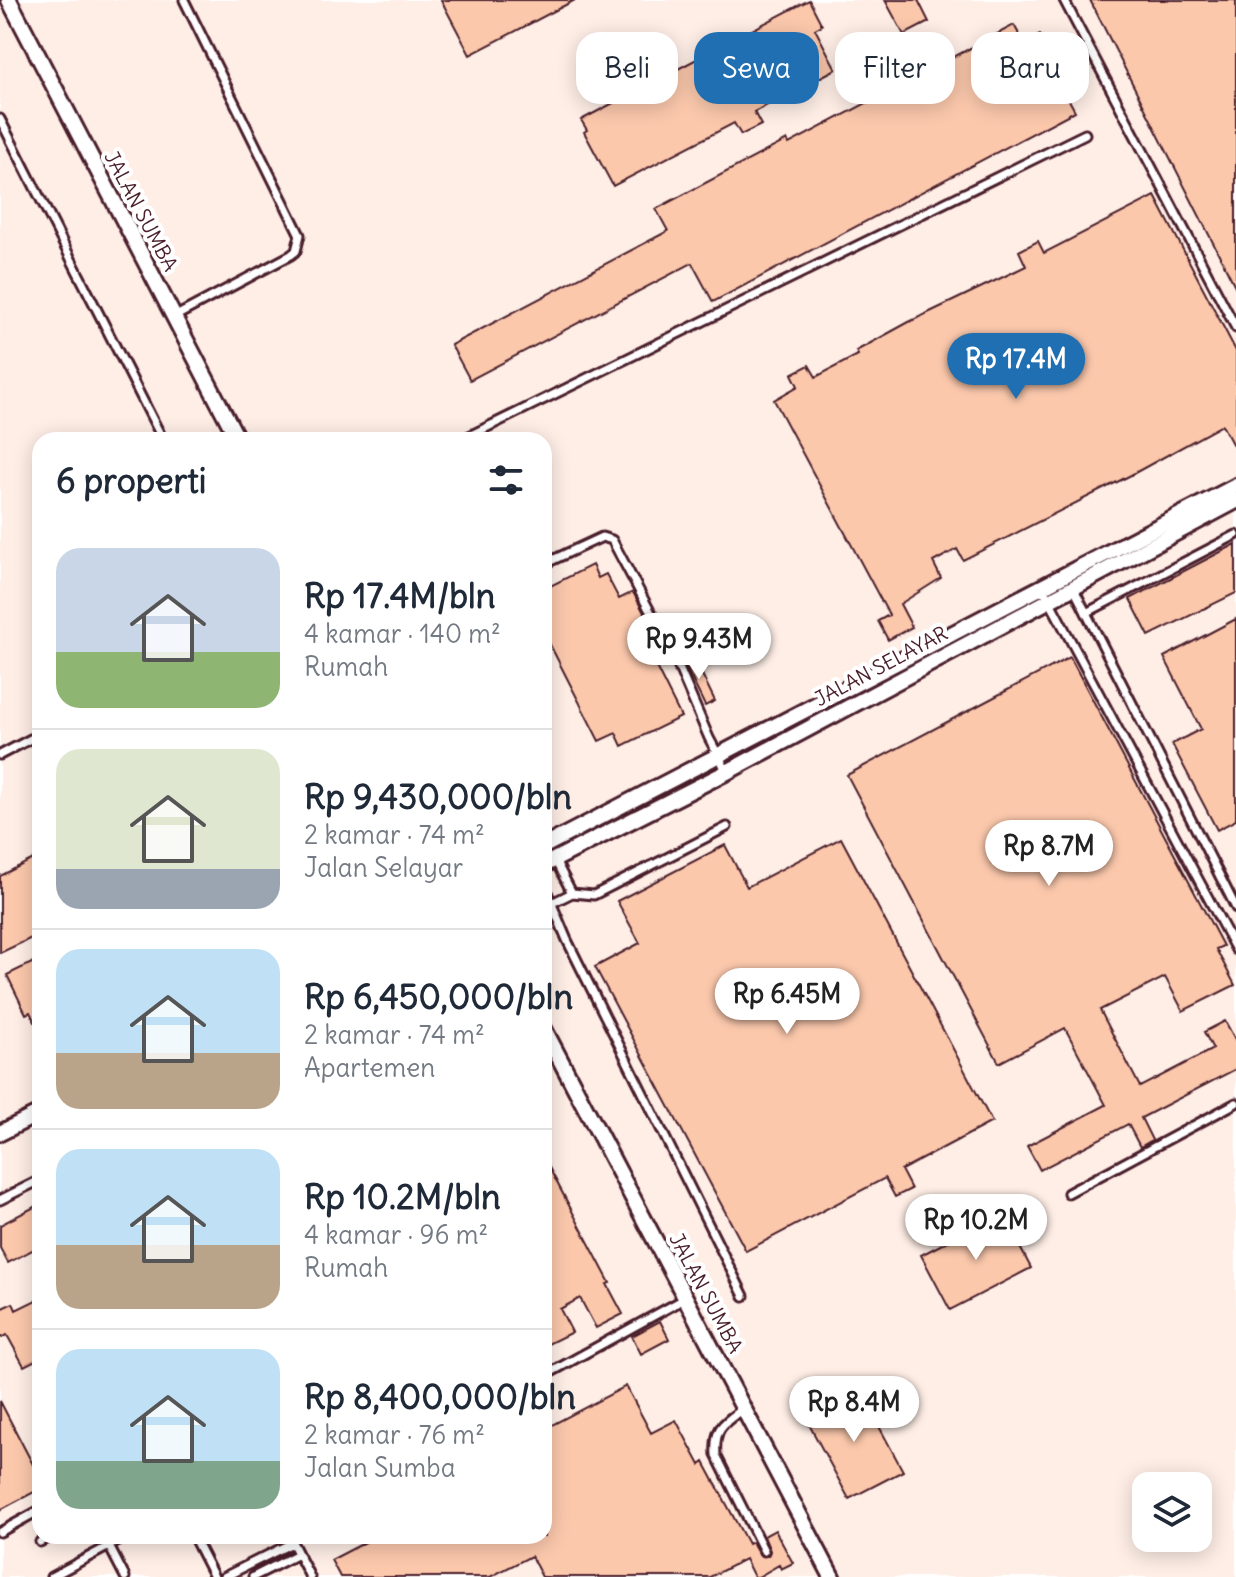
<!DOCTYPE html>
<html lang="id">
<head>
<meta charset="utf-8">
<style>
  :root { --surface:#fff; --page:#f6f6f7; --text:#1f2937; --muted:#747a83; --line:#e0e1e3; --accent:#1f6fb2 }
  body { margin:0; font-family:Delius,sans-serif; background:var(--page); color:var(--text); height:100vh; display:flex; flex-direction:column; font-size:30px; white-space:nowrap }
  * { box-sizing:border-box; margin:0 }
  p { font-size:26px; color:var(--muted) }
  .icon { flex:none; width:44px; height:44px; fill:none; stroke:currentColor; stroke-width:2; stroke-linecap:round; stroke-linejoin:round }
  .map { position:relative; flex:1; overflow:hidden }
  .drawer { position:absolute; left:32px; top:432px; width:520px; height:1112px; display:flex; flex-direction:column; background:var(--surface); border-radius:24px; box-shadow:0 4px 20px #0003 }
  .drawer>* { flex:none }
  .top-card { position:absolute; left:576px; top:32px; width:540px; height:72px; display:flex; gap:16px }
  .tools { position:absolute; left:1132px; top:1472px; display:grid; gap:16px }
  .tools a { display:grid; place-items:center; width:80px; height:80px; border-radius:16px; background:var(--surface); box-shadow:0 4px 20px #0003; font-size:40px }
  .price { position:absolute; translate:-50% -68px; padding:0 18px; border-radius:28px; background:#fff; color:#222; font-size:26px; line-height:52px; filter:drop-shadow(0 2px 4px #0008) }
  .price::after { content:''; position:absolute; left:50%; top:48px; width:24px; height:18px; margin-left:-12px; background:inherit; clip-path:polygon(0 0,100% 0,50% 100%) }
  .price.selected { background:var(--accent); color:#fff }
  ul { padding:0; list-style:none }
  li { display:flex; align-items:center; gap:24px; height:200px; padding:0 24px }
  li+li { border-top:2px solid var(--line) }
  li span { display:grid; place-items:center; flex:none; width:224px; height:160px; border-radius:24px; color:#555 }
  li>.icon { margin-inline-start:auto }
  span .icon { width:96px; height:96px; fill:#fffc; stroke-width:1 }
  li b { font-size:34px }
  h2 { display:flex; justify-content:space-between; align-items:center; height:96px; padding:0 24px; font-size:34px }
  .pill { padding:0 28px; border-radius:24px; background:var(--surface); box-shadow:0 4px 20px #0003; font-size:28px; line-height:72px }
  .pill.selected { background:var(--accent); color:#fff }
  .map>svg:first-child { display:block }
  .built { fill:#feeee6; fill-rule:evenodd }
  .building { fill:#fbc8ac; stroke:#4a1f2b; stroke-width:2 }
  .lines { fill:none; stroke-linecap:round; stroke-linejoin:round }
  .lane-casing { stroke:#4a1f2b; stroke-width:13 }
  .street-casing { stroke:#4a1f2b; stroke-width:20 }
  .lane { stroke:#fff; stroke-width:7 }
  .street { stroke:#fff; stroke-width:14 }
  .labels { text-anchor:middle; stroke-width:8; stroke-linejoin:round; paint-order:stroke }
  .street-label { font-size:20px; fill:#4a1f2b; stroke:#fff }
</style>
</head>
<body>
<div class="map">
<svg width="1236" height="1577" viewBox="0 0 1236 1577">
  <rect width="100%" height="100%" fill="#fff"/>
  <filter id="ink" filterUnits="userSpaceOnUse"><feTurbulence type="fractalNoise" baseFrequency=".0125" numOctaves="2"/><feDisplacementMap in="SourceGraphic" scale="16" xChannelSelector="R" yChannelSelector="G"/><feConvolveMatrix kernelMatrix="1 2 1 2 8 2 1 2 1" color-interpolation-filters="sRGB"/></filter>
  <g filter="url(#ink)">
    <path class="built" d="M0 0H1236V1577H0ZM40 440H544V1536H40ZM1146 1486H1198V1538H1146Z"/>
    <path class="building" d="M441 0H575L470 55Z
      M809 0 822 25 815 29 836 69 754 112 761 125 741 135 734 123 613 186 584 132 587 130 581 120Z
      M885 0H918L929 22 904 35Z
      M1090 0H1236V288Z
      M1014 25 1024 43 1040 35 1059 69 1054 72 1075 111 713 302 692 263 470 380 451 345 668 231 656 209 787 140 789 144Z
      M1155 196 1236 351V451L1222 425 1131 475 963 560 957 549 933 562 941 578 900 604 912 627 888 640 878 621 889 615 774 400 798 386 792 374 809 365 816 377 858 355 856 351 909 322 1026 266 1019 251 1038 241 1044 253Z
      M1236 544V593L1149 636 1130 599Z
      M592 565 598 578 606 574 619 599 633 592 659 641 646 647 681 717 622 746 616 733 599 741 544 633V589Z
      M1236 619V820L1217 830 1172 744 1201 729 1164 657Z
      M693 656 715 701 705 706 683 661Z
      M1070 657 1223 946 1216 949 1235 985 1183 1011 1165 977 1100 1010 1140 1087 1213 1049 1204 1032 1225 1021 1236 1041V1069L1141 1118 1152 1140 1140 1147 1128 1124 1040 1170 1027 1146 1106 1105 1065 1028 999 1063 847 775Z
      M841 838 992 1122 901 1170 911 1189 895 1197 885 1178 746 1251 595 967 640 943 617 901 725 845 747 887Z
      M35 858 40 868V934L0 953V876Z
      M40 959V1032L30 1012 26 1014 7 975Z
      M544 1158 610 1283 607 1284 623 1314 596 1328 580 1298 560 1309 572 1332 544 1346Z
      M40 1204V1246L8 1263 0 1248V1225Z
      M1002 1213 1031 1268 950 1310 921 1255Z
      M40 1298V1358L24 1366 7 1335 0 1338V1309L13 1303 16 1310Z
      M660 1321 669 1339 641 1354 632 1336Z
      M626 1386 651 1433 676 1420 700 1465 704 1462 748 1544 752 1542 760 1556H768L770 1551 764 1536 775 1530 793 1563 781 1569 779 1565 758 1577H754L745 1559 710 1577H542L531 1556 490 1577H340L331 1560 377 1536H544V1429Z
      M859 1389 903 1471 849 1499 805 1417Z
      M0 1401 40 1478V1489L0 1510Z"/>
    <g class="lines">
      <defs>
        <path id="lane" d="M1064 0 1236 328
          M0 119 163 440
          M174 317 291 255 296 251 300 235 184 0
          M461 440 1085 134
          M544 564 602 537 612 540 673 654 709 738 727 772
          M1072 585 1236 908
          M1042 587 1236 950
          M1086 613 1236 535
          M0 755 40 734
          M555 860 572 893 594 895 727 827
          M544 885 567 940 744 1296
          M552 903 572 893
          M1068 1193 1236 1103
          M0 1200 40 1180
          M544 1376 686 1298
          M743 1409C722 1424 714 1428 716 1455L764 1551
          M0 1532 40 1510
          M193 1536 214 1577
          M289 1536 310 1577
          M40 1542 51 1536
          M109 1546 125 1577
          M51 1577 128 1536
          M224 1577 292 1543
          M253 1577 298 1554"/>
        <path id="street" d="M9 0 238 440
          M544 846 1236 486
          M544 865 727 772 1236 501
          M544 1029 832 1577
          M0 1133 40 1113"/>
      </defs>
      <use href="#lane" class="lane-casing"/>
      <use href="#street" class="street-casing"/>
      <use href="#lane" class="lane"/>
      <use href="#street" class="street"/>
    </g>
  </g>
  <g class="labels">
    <g class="street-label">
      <text transform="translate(141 211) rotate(62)" y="7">JALAN SUMBA</text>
      <text transform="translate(881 666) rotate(-28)" y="7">JALAN SELAYAR</text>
      <text transform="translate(706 1293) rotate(62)" y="7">JALAN SUMBA</text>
    </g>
  </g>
</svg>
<div class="tools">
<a><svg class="icon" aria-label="layers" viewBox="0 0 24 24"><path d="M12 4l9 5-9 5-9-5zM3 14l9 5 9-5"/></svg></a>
</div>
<b class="price selected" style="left:1016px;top:401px">Rp 17.4M</b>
<b class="price" style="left:699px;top:681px">Rp 9.43M</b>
<b class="price" style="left:1049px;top:888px">Rp 8.7M</b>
<b class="price" style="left:787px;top:1036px">Rp 6.45M</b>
<b class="price" style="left:976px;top:1262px">Rp 10.2M</b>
<b class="price" style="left:854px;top:1444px">Rp 8.4M</b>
<div class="top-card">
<a class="pill">Beli</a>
<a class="pill selected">Sewa</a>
<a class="pill">Filter</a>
<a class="pill">Baru</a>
</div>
<section class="drawer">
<h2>6 properti<svg class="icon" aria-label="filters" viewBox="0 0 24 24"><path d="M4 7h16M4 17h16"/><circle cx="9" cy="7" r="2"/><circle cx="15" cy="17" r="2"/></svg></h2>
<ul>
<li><span style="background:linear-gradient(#c9d6e8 65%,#8fb573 0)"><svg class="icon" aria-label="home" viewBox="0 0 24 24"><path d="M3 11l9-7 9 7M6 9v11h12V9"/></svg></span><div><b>Rp 17.4M/bln</b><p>4 kamar · 140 m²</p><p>Rumah</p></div></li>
<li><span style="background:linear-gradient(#dfe7d0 75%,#9aa5b1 0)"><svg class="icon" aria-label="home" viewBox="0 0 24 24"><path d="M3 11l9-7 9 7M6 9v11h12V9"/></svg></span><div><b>Rp 9,430,000/bln</b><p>2 kamar · 74 m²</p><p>Jalan Selayar</p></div></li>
<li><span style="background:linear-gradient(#bfe0f5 65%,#b9a48a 0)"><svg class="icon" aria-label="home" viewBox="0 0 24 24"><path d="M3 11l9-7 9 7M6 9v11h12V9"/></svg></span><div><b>Rp 6,450,000/bln</b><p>2 kamar · 74 m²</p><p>Apartemen</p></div></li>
<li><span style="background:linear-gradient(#bfe0f5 60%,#b9a48a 0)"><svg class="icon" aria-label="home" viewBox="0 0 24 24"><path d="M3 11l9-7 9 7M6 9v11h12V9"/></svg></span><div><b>Rp 10.2M/bln</b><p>4 kamar · 96 m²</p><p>Rumah</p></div></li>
<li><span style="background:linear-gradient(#bfe0f5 70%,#7fa58c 0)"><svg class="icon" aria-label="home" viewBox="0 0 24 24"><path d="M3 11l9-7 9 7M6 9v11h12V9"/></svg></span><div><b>Rp 8,400,000/bln</b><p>2 kamar · 76 m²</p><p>Jalan Sumba</p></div></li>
</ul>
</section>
</div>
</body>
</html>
